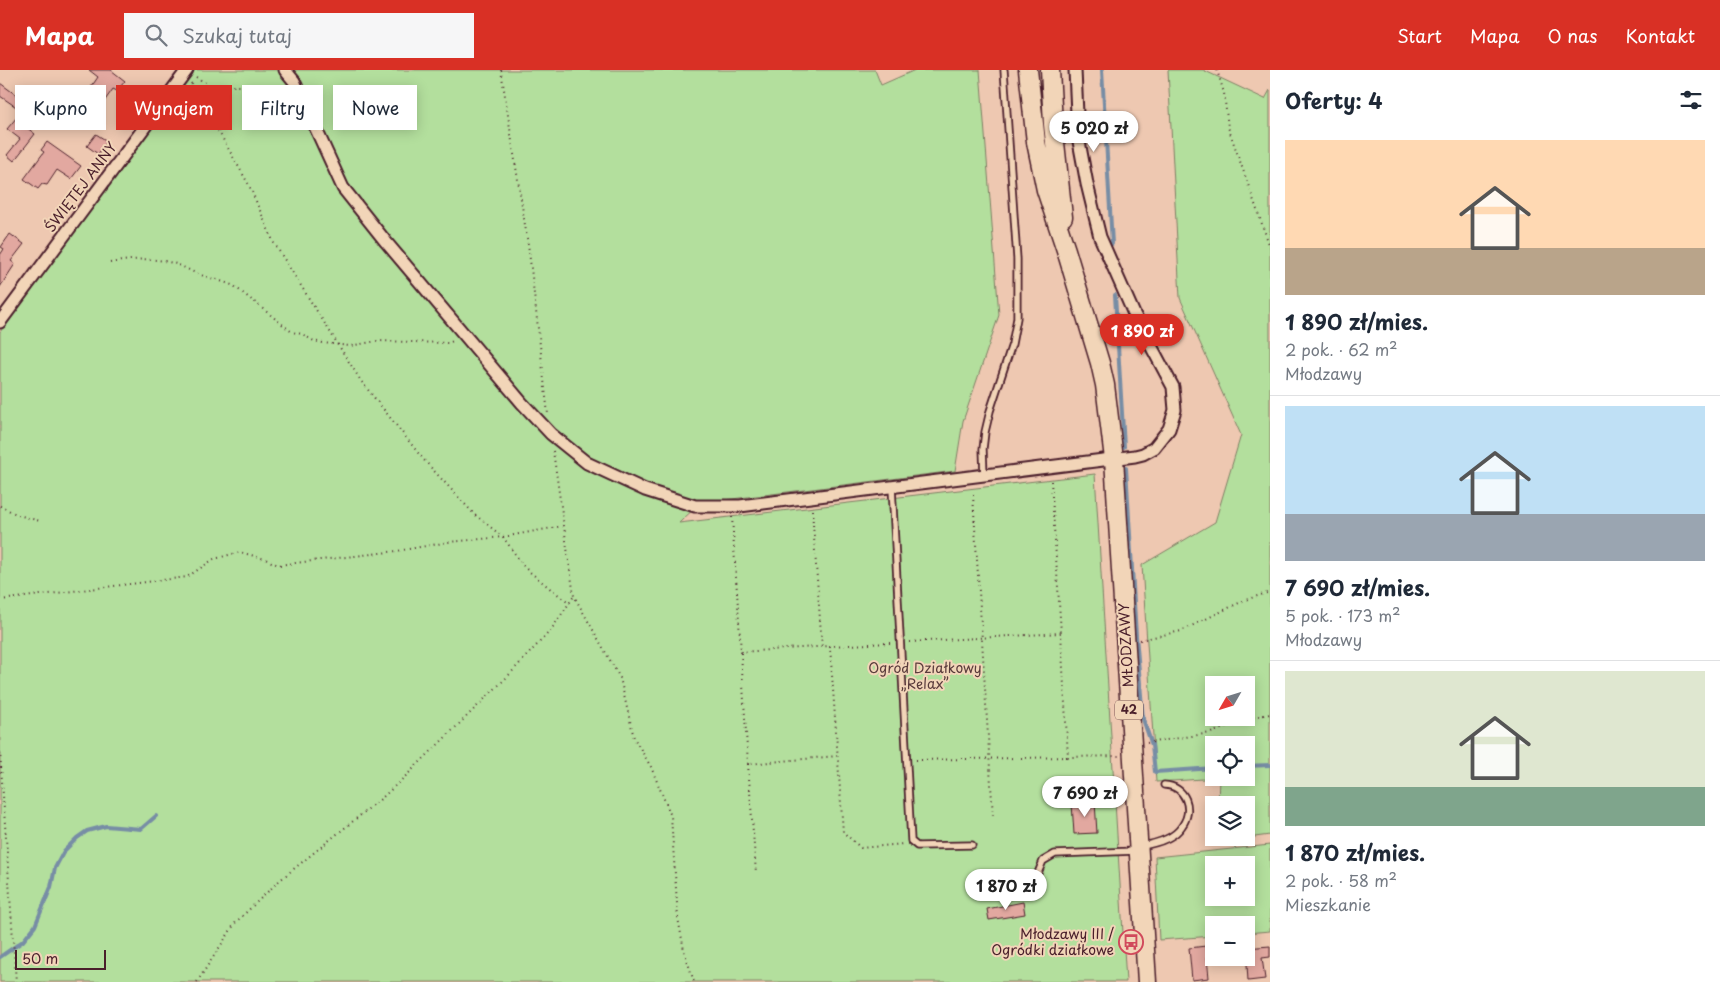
<!DOCTYPE html>
<html lang="pl">
<head>
<meta charset="utf-8">
<style>
  :root { --surface:#fff; --page:#f6f6f7; --text:#1f2937; --muted:#747a83; --line:#e0e1e3; --accent:#d93025 }
  body { margin:0; font-family:"Playpen Sans",sans-serif; background:var(--page); color:var(--text); height:100vh; display:flex; flex-direction:column; font-size:19px; white-space:nowrap }
  * { box-sizing:border-box; margin:0 }
  p { font-size:16px; color:var(--muted) }
  .icon { flex:none; width:28px; height:28px; fill:none; stroke:currentColor; stroke-width:2; stroke-linecap:round; stroke-linejoin:round }
  .map { position:relative; flex:1; overflow:hidden }
  .side { display:flex; flex-direction:column; background:var(--surface); width:450px }
  .side>* { flex:none }
  .banner { position:absolute; left:15px; top:15px; width:475px; height:45px; display:flex; gap:10px }
  .needle { width:32px; rotate:231deg }
  .controls { position:absolute; left:1205px; top:606px; display:grid; gap:10px }
  .controls a { display:grid; place-items:center; width:50px; height:50px; border-radius:0px; background:var(--surface); box-shadow:0 2px 12px #0003; font-size:25px }
  .scale { position:absolute; left:15px; bottom:12px; width:91px; box-sizing:border-box; padding-left:5px; border:2px solid #4a1f2b; border-top:0; font-size:14px; line-height:18px; white-space:nowrap; color:#4a1f2b; -webkit-text-stroke:4px #f2d5b8; paint-order:stroke }
  .price { position:absolute; translate:-50% -42px; padding:0 11px; border-radius:18px; background:#fff; color:#222; font-size:16px; line-height:32px; filter:drop-shadow(0 1px 2px #0008) }
  .price::after { content:''; position:absolute; left:50%; top:30px; width:15px; height:11px; margin-left:-8px; background:inherit; clip-path:polygon(0 0,100% 0,50% 100%) }
  .price.selected { background:var(--accent); color:#fff }
  ul { padding:0; list-style:none }
  li { display:grid; align-content:center; gap:10px; height:265px; padding:0 15px }
  li+li { border-top:1px solid var(--line) }
  li span { display:grid; place-items:center; height:155px; border-radius:0px; color:#555 }
  li>.icon { margin-inline-start:auto }
  span .icon { width:90px; height:90px; fill:#fffc; stroke-width:1 }
  li b { font-size:21px }
  h2 { display:flex; justify-content:space-between; align-items:center; height:60px; padding:0 15px; font-size:21px }
  .tag { padding:0 18px; border-radius:0px; background:var(--surface); box-shadow:0 2px 12px #0003; font-size:18px; line-height:45px }
  .tag.selected { background:var(--accent); color:#fff }
  header { display:flex; align-items:center; gap:30px; box-sizing:border-box; height:70px; padding:0 25px; background:var(--accent); color:#fff }
  header strong { font-size:24px }
  nav { display:flex; gap:28px; margin-inline-start:auto; font-size:18px }
  .search { width:350px; height:45px; background:var(--page); display:flex; align-items:center; gap:12px; box-sizing:border-box; padding:0 18px; border-radius:0px; color:var(--muted); font-size:19px }
  main { display:flex; flex:1; min-height:0 }
  .map>svg:first-child { display:block }
  .green { fill:#b3df9d; stroke:#7e7f64; fill-rule:evenodd }
  .lines { fill:none; stroke-linecap:round; stroke-linejoin:round }
  .stream { stroke:#778da5; stroke-width:4 }
  .building { fill:#e2a8a0; stroke:#4a1f2b }
  .lane-casing { stroke:#4a1f2b; stroke-width:9 }
  .street-casing { stroke:#4a1f2b; stroke-width:15 }
  .primary-casing { stroke:#4a1f2b; stroke-width:21 }
  .path { stroke:#4a1f2b; stroke-width:2; stroke-dasharray:1 4; stroke-linecap:butt }
  .lane { stroke:#f2d5b8; stroke-width:5.5 }
  .street { stroke:#f2d5b8; stroke-width:11 }
  .primary { stroke:#f2d5b8; stroke-width:18 }
  .labels { text-anchor:middle; stroke-width:4; stroke-linejoin:round; paint-order:stroke }
  .shield { fill:#f2d5b8; stroke:#7c5655; stroke-width:1 }
  .shield-label { font-size:12px; font-weight:bold; fill:#4a1f2b }
  .street-label { font-size:14px; fill:#4a1f2b; stroke:#f2d5b8 }
  .park-label { font-size:14px; fill:#5a3c3c; stroke:#f2d5b8 }
  .poi-label { font-size:14px; fill:#4a1f2b; stroke:#f2d5b8; text-anchor:end }
</style>
</head>
<body>
<header>
<strong>Mapa</strong>
<div class="search"><svg class="icon" aria-label="search" viewBox="0 0 24 24"><circle cx="10" cy="10" r="6"/><path d="M15 15l6 6"/></svg>Szukaj tutaj</div>
<nav><a>Start</a><a>Mapa</a><a>O nas</a><a>Kontakt</a></nav>
</header>
<main>
<div class="map">
<svg width="1270" height="912" viewBox="0 0 1270 912">
  <rect width="100%" height="100%" fill="#eec8b1"/>
  <filter id="ink" filterUnits="userSpaceOnUse"><feTurbulence type="fractalNoise" baseFrequency=".02" numOctaves="2"/><feDisplacementMap in="SourceGraphic" scale="10" xChannelSelector="R" yChannelSelector="G"/><feConvolveMatrix kernelMatrix="1 2 1 2 8 2 1 2 1" color-interpolation-filters="sRGB"/></filter>
  <g filter="url(#ink)">
    <path class="green" d="M194 0H875L881 15 915 0H980L999 245 963 351 955 401 700 433 679 453 1095 404 1126 912H0V262Z
      M1168 0H1203L1265 29 1270 20V765L1216 772 1217 768H1246V735H1218L1219 708 1156 712 1142 495 1215 452 1241 365 1180 228ZM1214 615H1246V648H1214ZM1214 675H1246V708H1214Z
      M1270 775V861L1246 863V855H1214V866L1159 870 1155 787ZM1214 795H1246V828H1214Z"/>
    <g class="lines">
      <path class="stream" d="M1102 0 1112 174
        M1115 225 1124 377
        M1126 398 1136 566 1143 649 1152 675 1155 702 1214 698
        M1246 696 1270 695
        M0 887 23 871 35 856 51 817 55 798 64 781 77 768 87 761 106 756 141 759 156 746"/>
    </g>
    <path class="building" d="M89 0H111L125 11 117 21 113 19 96 43 81 32 98 7Z
      M0 13 23 30 31 19 45 30 26 57 35 64 14 91 7 85 20 69 7 59 22 41 0 26Z
      M96 64 107 71 98 84 87 76Z
      M47 72 81 96 71 109 57 100 47 115 42 114 38 119 24 109 44 82 41 80Z
      M10 164 24 174 11 191 15 194 0 217V185L4 179 1 177Z
      M1095 732 1097 763 1074 764 1072 733Z
      M1023 832 1025 844 989 850 987 839Z
      M1206 876 1209 908 1192 910 1189 878Z
      M1270 876V887L1262 888 1265 909 1248 911 1246 878Z"/>
    <g class="lines">
      <defs>
        <path id="lane" d="M984 406 983 379 985 362 990 341 1012 274 1017 248V189L1004 0
          M892 417 911 771 917 776 972 775
          M1140 776C1154 774 1174 769 1182 756 1194 739 1186 716 1164 715
          M1035 810 1043 791 1055 784 1136 781"/>
        <path id="street" d="M285 0 294 11 343 118 386 172 522 333 551 364 587 393 645 420 695 436H740L1135 386 1143 384 1154 378 1169 359 1175 340 1173 317 1134 244 1100 167 1087 114 1078 66 1075 0
          M0 252 187 0"/>
        <path id="primary" d="M1028 0 1036 72 1046 120 1066 180 1100 293 1105 315 1114 389 1147 912
          M1050 0 1053 54 1063 147"/>
      </defs>
      <use href="#lane" class="lane-casing"/>
      <use href="#street" class="street-casing"/>
      <use href="#primary" class="primary-casing"/>
      <path class="path" d="M501 0 529 181 548 344
        M1217 0 1224 23 1228 57 1270 177
        M196 7 210 16H248L263 20 292 36
        M191 13 249 115 274 173 361 311 423 389 474 444 503 467 525 498 552 520 570 533
        M110 193C132 189 154 187 176 194 184 197 192 202 201 205 212 209 223 211 234 216L292 262 302 264 314 271 323 273 350 276 377 271 448 273 453 271
        M553 381 574 526 620 608 634 668 651 697 671 746 678 848 684 880 694 912
        M1051 411 1061 563
        M973 425 993 747
        M0 436 18 445 40 451
        M812 440 822 577
        M732 447 741 582 830 576
        M0 530 187 507 214 489 240 482 265 489 278 495 397 481 449 472 503 467 563 456
        M1140 570 1181 561 1245 530 1270 522
        M910 572 1061 563 1068 687 1119 686
        M890 573 830 576 843 762 861 778 903 774
        M741 583 748 694 837 686
        M1147 673 1211 663 1249 648 1270 644
        M0 682 16 912
        M916 690 1068 687
        M748 694 756 803
        M197 912 236 852 280 810 383 727 409 703 507 607 551 560 574 526"/>
      <use href="#lane" class="lane"/>
      <use href="#street" class="street"/>
      <use href="#primary" class="primary"/>
    </g>
  </g>
  <defs>
    <symbol id="bus-ring" viewBox="-11 -11 22 22"><circle r="9.5" fill="#f2d5b8" stroke="#d1495b" stroke-width="1.5"/><path d="M-5-6H5V4H4V6H2V4H-2V6H-4V4H-5ZM-3.5-4V0h7V-4ZM-3.5 1.2v1.5H-2V1.2ZM2 1.2v1.5H3.5V1.2Z" fill="#d1495b"/></symbol>
  </defs>
  <g fill-rule="evenodd">
    <use href="#bus-ring" x="1117" y="858" width="28" height="28"/>
  </g>
  <g class="labels">
    <rect class="shield" x="1115" y="630.5" width="28" height="19" rx="4"/>
    <g class="shield-label">
      <text x="1129" y="644">42</text>
    </g>
    <g class="street-label">
      <text transform="translate(81 117) rotate(-53)" y="5">ŚWIĘTEJ ANNY</text>
      <text transform="translate(1126 575) rotate(-93)" y="5">MŁODZAWY</text>
    </g>
    <g class="park-label">
      <text x="925" y="603">Ogród Działkowy<tspan x="925" dy="16">„Relax”</tspan></text>
    </g>
    <g class="poi-label">
      <text x="1114" y="869">Młodzawy III /<tspan x="1114" dy="16">Ogródki działkowe</tspan></text>
    </g>
  </g>
</svg>
<div class="controls">
<a><svg class="needle" viewBox="-14 -14 28 28"><path d="M0-13l5 13h-10z" fill="#e53935"/><path d="M0 13l5-13h-10z" fill="#747a83"/></svg></a>
<a><svg class="icon" aria-label="locate" viewBox="0 0 24 24"><circle cx="12" cy="12" r="6"/><path d="M12 2v4M12 18v4M2 12h4M18 12h4"/></svg></a>
<a><svg class="icon" aria-label="layers" viewBox="0 0 24 24"><path d="M12 4l9 5-9 5-9-5zM3 14l9 5 9-5"/></svg></a>
<a>+</a>
<a>−</a>
</div>
<div class="scale">50 m</div>
<b class="price" style="left:1094px;top:83px">5 020 zł</b>
<b class="price selected" style="left:1142px;top:286px">1 890 zł</b>
<b class="price" style="left:1085px;top:748px">7 690 zł</b>
<b class="price" style="left:1006px;top:841px">1 870 zł</b>
<div class="banner">
<a class="tag">Kupno</a>
<a class="tag selected">Wynajem</a>
<a class="tag">Filtry</a>
<a class="tag">Nowe</a>
</div>
</div>
<section class="side">
<h2>Oferty: 4<svg class="icon" aria-label="filters" viewBox="0 0 24 24"><path d="M4 7h16M4 17h16"/><circle cx="9" cy="7" r="2"/><circle cx="15" cy="17" r="2"/></svg></h2>
<ul>
<li><span style="background:linear-gradient(#ffd9b3 70%,#b9a48a 0)"><svg class="icon" aria-label="home" viewBox="0 0 24 24"><path d="M3 11l9-7 9 7M6 9v11h12V9"/></svg></span><div><b>1 890 zł/mies.</b><p>2 pok. · 62 m²</p><p>Młodzawy</p></div></li>
<li><span style="background:linear-gradient(#bfe0f5 70%,#9aa5b1 0)"><svg class="icon" aria-label="home" viewBox="0 0 24 24"><path d="M3 11l9-7 9 7M6 9v11h12V9"/></svg></span><div><b>7 690 zł/mies.</b><p>5 pok. · 173 m²</p><p>Młodzawy</p></div></li>
<li><span style="background:linear-gradient(#dfe7d0 75%,#7fa58c 0)"><svg class="icon" aria-label="home" viewBox="0 0 24 24"><path d="M3 11l9-7 9 7M6 9v11h12V9"/></svg></span><div><b>1 870 zł/mies.</b><p>2 pok. · 58 m²</p><p>Mieszkanie</p></div></li>
</ul>
</section>
</main>
</body>
</html>
